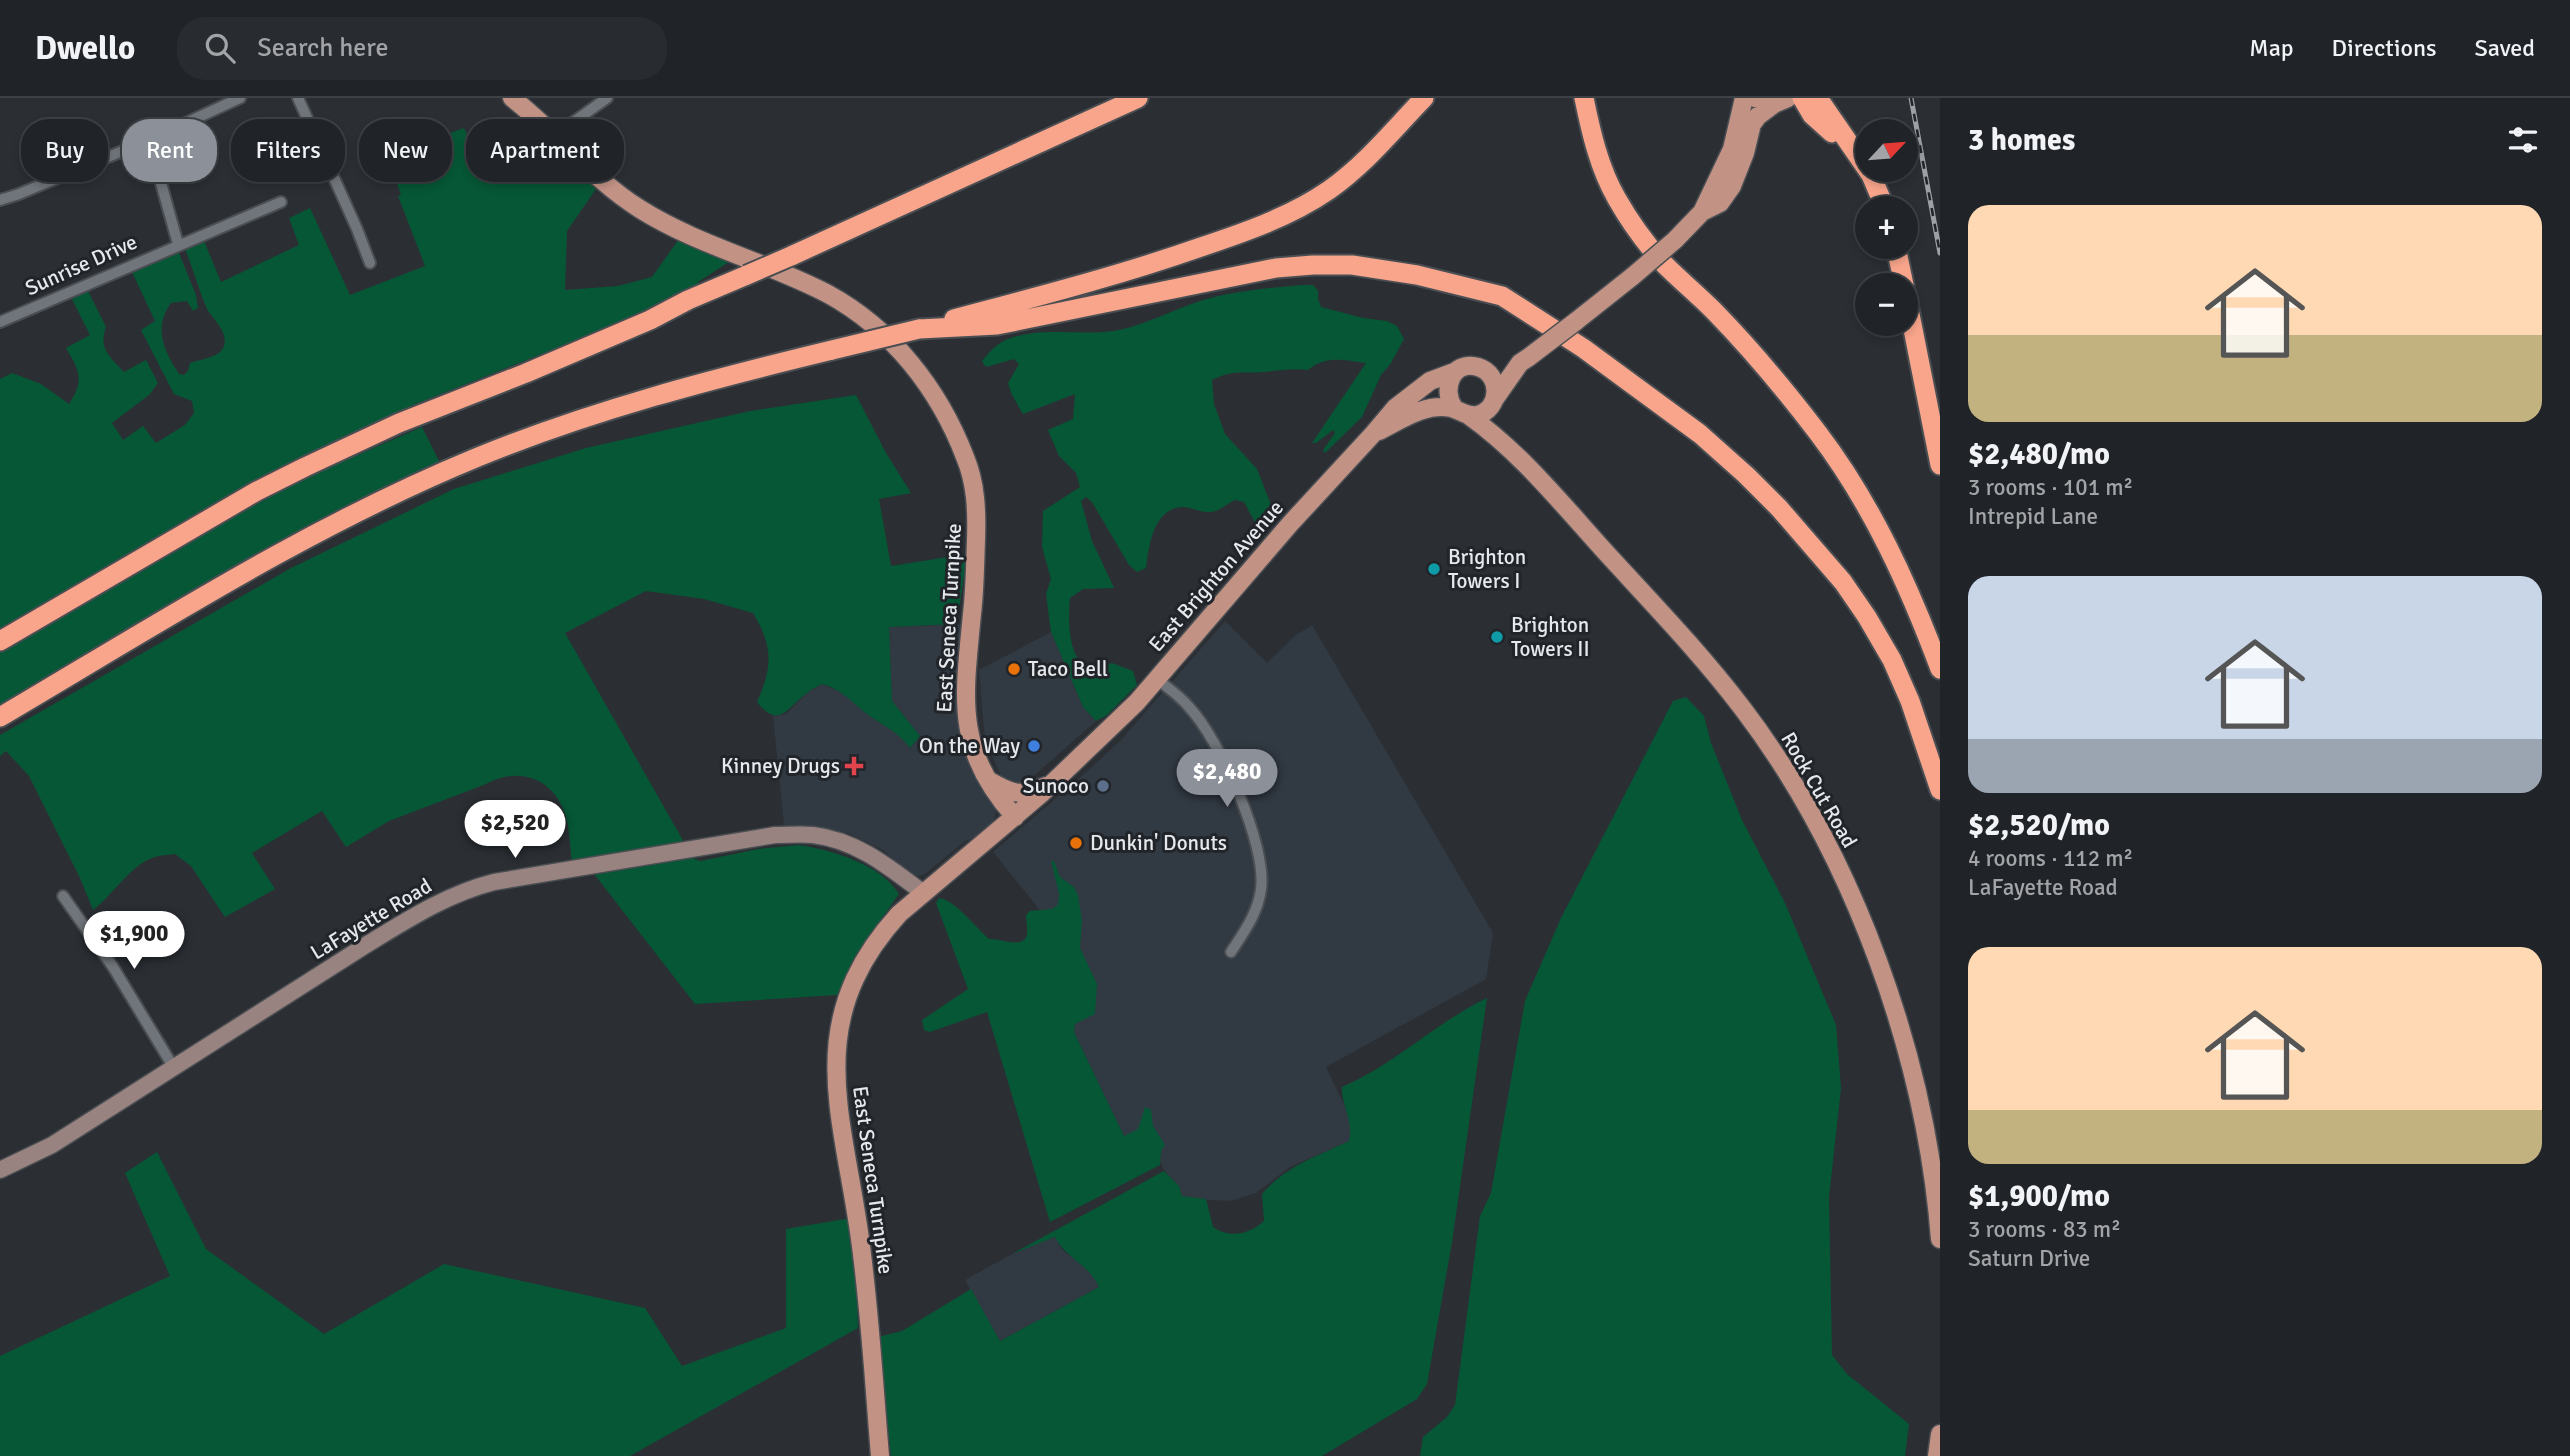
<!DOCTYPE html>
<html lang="en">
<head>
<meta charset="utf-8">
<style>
  :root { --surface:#202327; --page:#282b2f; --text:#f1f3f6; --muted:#a2a4a7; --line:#3d4044; --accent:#8c9099 }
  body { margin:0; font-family:Signika,sans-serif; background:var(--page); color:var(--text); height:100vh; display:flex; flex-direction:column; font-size:26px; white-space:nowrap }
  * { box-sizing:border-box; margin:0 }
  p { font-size:23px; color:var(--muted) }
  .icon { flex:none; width:38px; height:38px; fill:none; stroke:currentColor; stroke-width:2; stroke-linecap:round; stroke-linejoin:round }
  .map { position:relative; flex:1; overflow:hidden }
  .details { display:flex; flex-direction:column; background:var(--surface); width:630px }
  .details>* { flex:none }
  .top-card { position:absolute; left:21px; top:21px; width:665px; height:63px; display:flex; gap:14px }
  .needle { width:46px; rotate:64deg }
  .buttons { position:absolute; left:1855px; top:21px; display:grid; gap:14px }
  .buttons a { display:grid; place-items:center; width:63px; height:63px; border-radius:50%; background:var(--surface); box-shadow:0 4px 10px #0003,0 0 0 2px var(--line); font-size:35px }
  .price { position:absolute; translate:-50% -60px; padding:0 16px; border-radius:24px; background:#fff; color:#222; font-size:23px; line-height:46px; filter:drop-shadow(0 2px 4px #0008) }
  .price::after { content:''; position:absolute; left:50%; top:42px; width:21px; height:16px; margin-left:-10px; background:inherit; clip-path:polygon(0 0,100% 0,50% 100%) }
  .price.on { background:var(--accent); color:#fff }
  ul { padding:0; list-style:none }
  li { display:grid; align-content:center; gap:14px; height:371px; padding:0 28px }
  li span { display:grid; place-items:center; height:217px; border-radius:21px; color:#555 }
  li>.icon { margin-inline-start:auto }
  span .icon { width:126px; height:126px; fill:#fffc; stroke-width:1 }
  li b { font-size:30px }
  h2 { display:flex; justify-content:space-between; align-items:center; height:84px; padding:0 28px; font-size:30px }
  .pill { padding:0 24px; border-radius:28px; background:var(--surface); box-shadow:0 4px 10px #0003,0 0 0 2px var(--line); font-size:24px; line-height:63px }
  .pill.on { background:var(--accent); color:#fff }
  header { display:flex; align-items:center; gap:42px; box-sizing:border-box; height:98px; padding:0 35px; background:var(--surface); border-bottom:2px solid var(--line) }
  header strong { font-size:33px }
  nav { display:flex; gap:38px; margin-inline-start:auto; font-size:24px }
  .search { width:490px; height:63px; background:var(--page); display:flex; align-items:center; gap:18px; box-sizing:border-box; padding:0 24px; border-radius:28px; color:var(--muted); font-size:26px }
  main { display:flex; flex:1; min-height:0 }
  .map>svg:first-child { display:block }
  .built { fill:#313942 }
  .green { fill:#065736 }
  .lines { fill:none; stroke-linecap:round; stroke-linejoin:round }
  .street-casing { stroke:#4a4e52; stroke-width:14 }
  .secondary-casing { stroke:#4a4e52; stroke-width:19 }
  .primary-casing { stroke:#4a4e52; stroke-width:21 }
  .highway-casing { stroke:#4a4e52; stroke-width:23 }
  .street { stroke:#70757b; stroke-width:10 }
  .secondary { stroke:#998380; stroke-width:16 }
  .primary { stroke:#c29285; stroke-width:18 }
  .highway { stroke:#f8a58b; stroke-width:19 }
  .rail-casing { stroke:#9da0a4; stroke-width:5 }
  .rail { stroke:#21252a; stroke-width:2.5; stroke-dasharray:8; stroke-linecap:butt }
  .primary-bridge-casing { stroke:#4a4e52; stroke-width:21; stroke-linecap:butt }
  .highway-bridge-casing { stroke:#4a4e52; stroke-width:23; stroke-linecap:butt }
  .primary-bridge { stroke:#c29285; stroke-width:18 }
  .highway-bridge { stroke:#f8a58b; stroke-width:19 }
  .culture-dot { fill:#0f9aa8; stroke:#21252a; stroke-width:2.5 }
  .food-dot { fill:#e8710a; stroke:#21252a; stroke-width:2.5 }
  .shop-dot { fill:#3f7fe0; stroke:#21252a; stroke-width:2.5 }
  .health-dot { fill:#e0444e; stroke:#21252a; stroke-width:2.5 }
  .service-dot { fill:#5c6f8a; stroke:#21252a; stroke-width:2.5 }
  .labels { text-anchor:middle; stroke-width:6; stroke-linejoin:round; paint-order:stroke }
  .street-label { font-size:21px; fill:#e6e9ec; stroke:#21252a }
  .poi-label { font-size:21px; fill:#e6e9ec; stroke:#21252a; text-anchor:start }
</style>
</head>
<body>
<header>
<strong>Dwello</strong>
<div class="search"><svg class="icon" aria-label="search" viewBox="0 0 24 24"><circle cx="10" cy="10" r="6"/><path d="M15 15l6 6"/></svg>Search here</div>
<nav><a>Map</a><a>Directions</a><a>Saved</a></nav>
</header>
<main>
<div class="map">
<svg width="1940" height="1358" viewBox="0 0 1940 1358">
  <rect width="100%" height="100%" fill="#2b2f34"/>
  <path class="built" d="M1225 523 1267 565 1296 537 1312 527 1493 835 1486 881 1326 969 1349 1017 1352 1031 1349 1043 1290 1069 1256 1095 1230 1103 1191 1101 1182 1098 1179 1088 1164 1072 1159 1061 1124 1038 1074 934 1075 926 1045 836 1039 811 993 754 1082 678 1121 642Z
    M965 526 960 553 991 701 996 713 993 726 979 738 965 743 925 776 919 778 911 777 883 752 850 736 817 728 784 727 773 618 786 616 808 594 822 586 847 597 865 614 902 638 910 650 920 638 892 603 889 529Z
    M1051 534 1083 609 1096 623 1028 683 1014 687 1001 678 985 642 979 572Z
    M1056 1138 1061 1151 1091 1173 1099 1189 1000 1243 965 1182 1012 1156Z"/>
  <path class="green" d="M530 25 598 88 567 133 565 192 618 188 652 179 679 141 732 162 698 184 700 193 413 307 304 359 0 532V281L12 275 41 286 69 306C85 282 79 272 66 250L90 237 72 201 88 193 106 229C98 251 110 259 124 274L146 262 158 285 149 297 112 325 123 342 143 328 156 345 185 327 194 315 192 303 174 296 141 232 155 223 132 174 179 155 196 197 198 210 193 213 187 203 171 205C153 230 164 253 179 276L184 277 188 273 190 265C201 261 220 260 224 248 229 233 211 220 206 209 198 190 193 170 185 151L204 143 221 184 299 147 289 120 310 110 350 197 425 168 398 98 401 97 387 58 464 30 480 65 508 52Z
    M1302 187H1313L1318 193V201L1321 209 1363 220 1387 223 1397 228 1404 241 1391 265 1381 277 1362 319 1325 355 1323 352 1335 335 1333 332 1316 345H1312L1366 265C1343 262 1326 257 1308 272 1291 270 1278 273 1262 274 1240 276 1235 271 1212 282L1214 306 1225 336 1257 371 1273 412 1258 430 1244 404 1235 402C1227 406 1218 414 1210 414 1201 415 1192 409 1183 409 1153 410 1149 448 1146 470L1137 474 1129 467 1092 404 1086 399 1081 403 1092 443 1114 490 1083 491 1070 500C1068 523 1067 563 1093 574L1112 565 1133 573 1137 587 1107 617 1096 623 1083 609 1051 534 1046 496 1051 481 1042 449 1043 413 1080 389 1076 375 1059 358 1048 332 1073 321 1075 296 1023 316 1012 297 1008 285 1019 266 1014 261 986 269 982 263C991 252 998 244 1011 240 1045 228 1084 239 1119 232 1147 226 1173 212 1200 203 1233 193 1268 190 1302 187Z
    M856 297 886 355 911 395 879 401 891 468 967 456 957 526 889 529 892 603 920 638 910 650C897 632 879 626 863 613 849 601 840 591 822 586 817 589 811 591 807 595 788 609 779 632 757 604 773 569 773 548 753 515L704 501 646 493 565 535 685 746 572 765C570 750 570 731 565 716 553 680 519 668 486 686L389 723 346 749 322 713 252 755 275 791 225 819 191 768 175 756C168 757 159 757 152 760 130 768 112 798 93 812L80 780 29 678 6 653 0 658V637L291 470 454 391 586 350 750 313Z
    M422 329 443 371 0 609V554L236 417 314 376Z
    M1686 599 1704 618 1711 645 1742 722 1785 805 1836 927 1841 990 1829 1099 1832 1257 1847 1276 1909 1326 1905 1358H1420L1423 1339 1447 1319 1455 1307 1480 1118 1491 1095 1525 903 1561 820 1673 603Z
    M799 747C831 752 881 766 899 796L855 858 837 897 695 906 591 772 687 758 700 763 758 751Z
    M1051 763H1054L1060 779 1074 789 1078 797 1082 823 1080 850 1097 886 1095 916 1075 926 1074 934 1124 1038 1138 1031 1145 1009 1151 1012 1153 1028 1165 1047 1161 1053 1160 1067 1050 1124 987 914 930 934 924 932 922 922 968 891 936 805 939 800C954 801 976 830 989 841 999 840 1025 852 1027 836 1028 830 1026 823 1026 817L1030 813 1052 811 1058 807 1059 796Z
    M1487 900 1452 1144 1427 1286 1417 1301 1322 1358H891L879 1240 882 1238 902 1233 971 1191 1000 1243 1099 1189C1088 1165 1066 1161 1055 1139L1012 1156 1164 1073 1179 1088 1182 1098 1206 1101 1213 1129C1230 1141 1250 1136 1264 1123L1262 1096C1289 1066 1314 1060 1349 1043 1354 1023 1341 1008 1342 989 1394 967 1435 925 1487 900Z
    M157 1054 206 1151 324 1236 444 1166 645 1210 682 1268 786 1230V1131L851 1120 855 1152 858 1230 630 1358H0V1258L170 1178 125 1075Z"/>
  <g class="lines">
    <defs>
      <path id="street" d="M298 0 357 131 370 165
        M554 38 607 0
        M149 42 178 146
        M0 102 19 96 149 42 240 0
        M0 224 281 104
        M1157 581C1168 590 1180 598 1189 609 1220 642 1267 747 1261 791 1258 815 1244 834 1231 854
        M63 798 113 869 174 970"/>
      <path id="secondary" d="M0 1072 52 1047 366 847C407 822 447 796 494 784L775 737C787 737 801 736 813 737 856 742 889 769 922 794"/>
      <path id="primary" d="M512 0C557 35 592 81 640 111 699 148 767 164 828 196 892 231 939 291 965 359 976 385 977 413 976 442 975 466 975 491 972 516 964 600 954 651 1015 719
        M1755 0 1774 6 1788 0
        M1702 114 1732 51 1744 0
        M1675 142 1702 114 1720 105 1732 88 1745 55 1752 26 1758 18 1774 6
        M1575 224 1633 178
        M1494 302 1520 265 1529 259
        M1468 317C1523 356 1565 410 1610 459 1656 509 1702 557 1743 611 1854 757 1926 959 1940 1141
        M1379 333C1401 322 1425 305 1451 310 1460 312 1466 319 1477 317 1501 312 1502 276 1478 269 1452 261 1441 292 1454 310
        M988 682C1012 696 1019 699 1046 688
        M880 1358C874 1286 870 1213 860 1141 843 1015 801 924 899 816L1041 696 1137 604 1290 426 1373 336 1395 310 1430 283 1454 274
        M1937 1358 1940 1336"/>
      <path id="highway" d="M1584 0C1591 34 1599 70 1617 101 1630 124 1646 146 1664 166 1680 182 1698 197 1714 213 1751 251 1786 293 1818 335 1872 406 1909 488 1940 571
        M1802 0 1812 17 1832 35
        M1818 0 1871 77 1885 110
        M1896 149 1904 187
        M791 158 1138 0
        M1906 196 1940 367
        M954 221C1036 199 1118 178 1198 150 1243 135 1290 119 1329 92 1366 66 1393 32 1424 0
        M919 231 997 227 1276 170 1313 167H1352L1417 177 1502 198 1583 250 1700 336 1746 377 1779 410 1843 484 1867 519 1892 562 1910 603 1940 692
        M0 543 257 393 305 369 399 325 526 275 650 222 688 202 747 177
        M0 619C156 527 310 428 478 359 593 312 712 281 832 252"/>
    </defs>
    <use href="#street" class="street-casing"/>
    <use href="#secondary" class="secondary-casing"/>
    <use href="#primary" class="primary-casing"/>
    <use href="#highway" class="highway-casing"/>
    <use href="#street" class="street"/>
    <use href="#secondary" class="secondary"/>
    <use href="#primary" class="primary"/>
    <use href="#highway" class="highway"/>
    <defs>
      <path id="rail" d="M1911 0 1940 155"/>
    </defs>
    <use href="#rail" class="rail-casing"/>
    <use href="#rail" class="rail"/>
    <defs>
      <path id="primary-bridge" d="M1633 178 1675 142
        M1529 259 1575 224"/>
      <path id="highway-bridge" d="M747 177 791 158
        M832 252 919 231"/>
    </defs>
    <use href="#primary-bridge" class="primary-bridge-casing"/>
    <use href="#highway-bridge" class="highway-bridge-casing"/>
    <use href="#primary-bridge" class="primary-bridge"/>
    <use href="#highway-bridge" class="highway-bridge"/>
  </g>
  <g class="culture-dot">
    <circle cx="1434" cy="471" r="7"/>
    <circle cx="1497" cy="539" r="7"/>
  </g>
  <g class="food-dot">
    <circle cx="1014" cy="571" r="7"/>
    <circle cx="1076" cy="745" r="7"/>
  </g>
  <circle class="shop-dot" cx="1034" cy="648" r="7"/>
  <path class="health-dot" d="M850.5 657.5h7v7h7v7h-7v7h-7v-7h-7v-7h7z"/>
  <circle class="service-dot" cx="1103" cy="688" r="7"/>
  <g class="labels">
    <g class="street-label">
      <text transform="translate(81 167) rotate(-24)" y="7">Sunrise Drive</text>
      <text transform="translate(1216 478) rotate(-49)" y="7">East Brighton Avenue</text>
      <text transform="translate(949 520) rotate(-87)" y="7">East Seneca Turnpike</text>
      <text transform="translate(1819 692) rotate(60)" y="7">Rock Cut Road</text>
      <text transform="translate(371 821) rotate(-31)" y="7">LaFayette Road</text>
      <text transform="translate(873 1082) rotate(82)" y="7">East Seneca Turnpike</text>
    </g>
    <g class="poi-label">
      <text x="1448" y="466">Brighton<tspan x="1448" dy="24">Towers I</tspan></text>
      <text x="1511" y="534">Brighton<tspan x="1511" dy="24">Towers II</tspan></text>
      <text x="1028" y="578">Taco Bell</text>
      <text x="1020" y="655" text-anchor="end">On the Way</text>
      <text x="840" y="675" text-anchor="end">Kinney Drugs</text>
      <text x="1089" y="695" text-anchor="end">Sunoco</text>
      <text x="1090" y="752">Dunkin' Donuts</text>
    </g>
  </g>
</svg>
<div class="buttons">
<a><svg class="needle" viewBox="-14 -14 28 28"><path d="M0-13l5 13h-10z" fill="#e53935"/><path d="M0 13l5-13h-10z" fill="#a2a4a7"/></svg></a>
<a>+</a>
<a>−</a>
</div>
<b class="price on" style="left:1227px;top:711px">$2,480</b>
<b class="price" style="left:515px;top:762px">$2,520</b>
<b class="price" style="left:134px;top:873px">$1,900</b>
<div class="top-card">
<a class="pill">Buy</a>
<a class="pill on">Rent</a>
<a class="pill">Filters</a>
<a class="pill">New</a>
<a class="pill">Apartment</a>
</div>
</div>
<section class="details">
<h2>3 homes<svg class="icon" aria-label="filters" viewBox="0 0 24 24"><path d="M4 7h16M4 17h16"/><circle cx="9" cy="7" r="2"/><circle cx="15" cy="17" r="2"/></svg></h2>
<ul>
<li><span style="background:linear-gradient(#ffd9b3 60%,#c2b280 0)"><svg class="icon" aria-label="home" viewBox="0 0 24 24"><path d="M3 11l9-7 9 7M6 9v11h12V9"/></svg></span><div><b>$2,480/mo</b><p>3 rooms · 101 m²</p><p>Intrepid Lane</p></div></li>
<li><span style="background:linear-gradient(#c9d6e8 75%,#9aa5b1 0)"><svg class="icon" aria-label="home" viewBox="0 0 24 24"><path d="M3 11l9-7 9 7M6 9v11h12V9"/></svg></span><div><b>$2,520/mo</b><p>4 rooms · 112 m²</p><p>LaFayette Road</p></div></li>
<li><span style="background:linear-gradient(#ffd9b3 75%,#c2b280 0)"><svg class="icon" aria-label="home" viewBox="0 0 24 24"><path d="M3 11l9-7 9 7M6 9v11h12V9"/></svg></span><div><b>$1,900/mo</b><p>3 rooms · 83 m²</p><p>Saturn Drive</p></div></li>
</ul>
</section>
</main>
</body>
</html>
